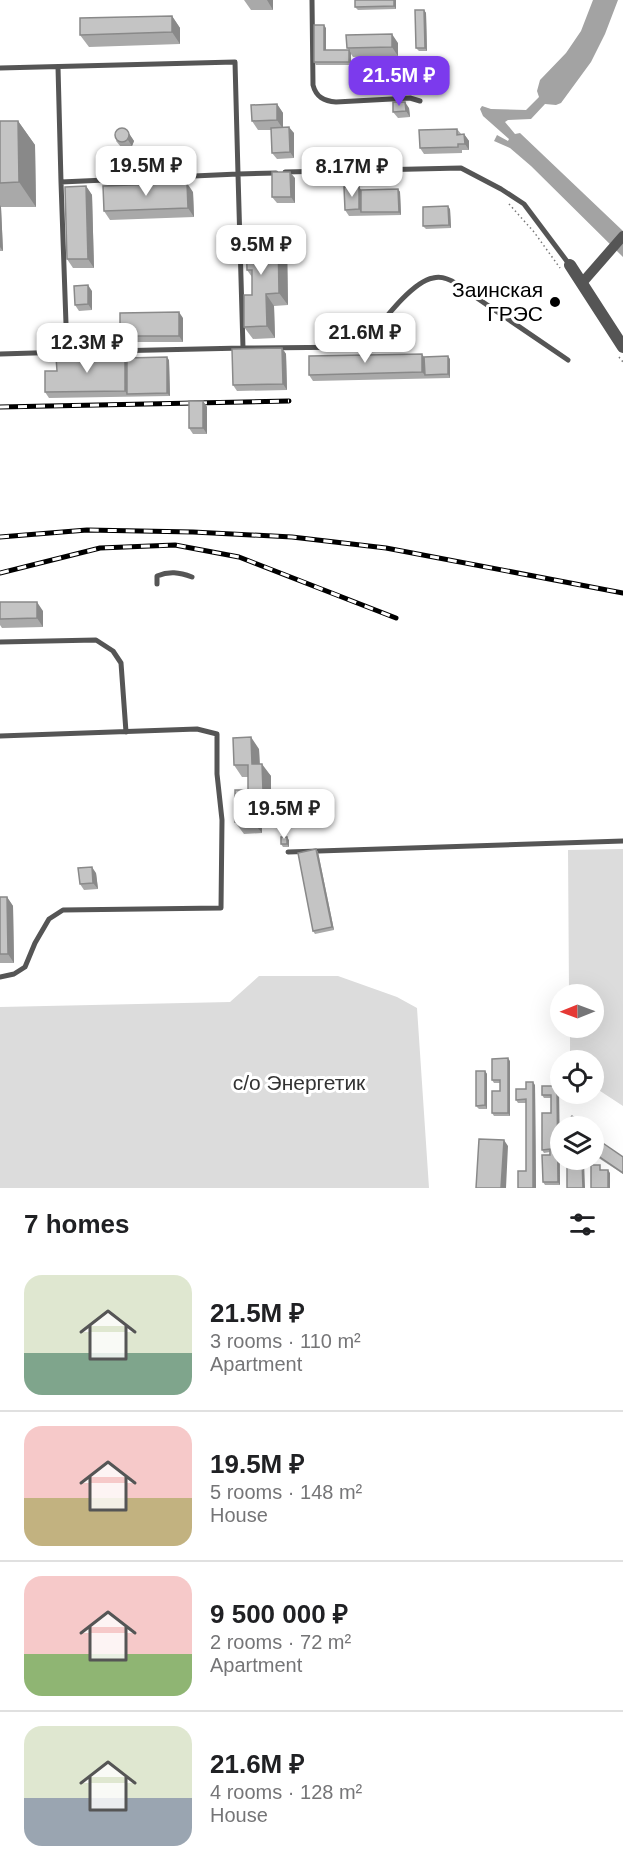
<!DOCTYPE html>
<html lang="en">
<head>
<meta charset="utf-8">
<style>
  :root { --surface:#fff; --page:#f2f2f2; --text:#202124; --muted:#757577; --line:#e0e0e0; --accent:#7c3aed }
  body { margin:0; font-family:Helvetica,sans-serif; background:var(--page); color:var(--text); height:100vh; display:flex; flex-direction:column; font-size:22px; white-space:nowrap }
  * { box-sizing:border-box; margin:0 }
  p { font-size:20px; color:var(--muted) }
  .icon { flex:none; width:33px; height:33px; fill:none; stroke:currentColor; stroke-width:2; stroke-linecap:round; stroke-linejoin:round }
  .map { position:relative; height:1188px; overflow:hidden }
  .details { display:flex; flex-direction:column; background:var(--surface); flex:1 }
  .details>* { flex:none }
  .needle { width:39px; rotate:269deg }
  .tools { position:absolute; left:550px; top:984px; display:grid; gap:12px }
  .tools a { display:grid; place-items:center; width:54px; height:54px; border-radius:50%; background:var(--surface); box-shadow:0 6px 24px #0002; font-size:30px }
  .price { position:absolute; translate:-50% -51px; padding:0 14px; border-radius:12px; background:#fff; color:#222; font-size:20px; line-height:39px; filter:drop-shadow(0 2px 3px #0008) }
  .price::after { content:''; position:absolute; left:50%; top:36px; width:18px; height:14px; margin-left:-9px; background:inherit; clip-path:polygon(0 0,100% 0,50% 100%) }
  .price.active { background:var(--accent); color:#fff }
  ul { padding:0; list-style:none }
  li { display:flex; align-items:center; gap:18px; height:150px; padding:0 24px }
  li+li { border-top:2px solid var(--line) }
  li span { display:grid; place-items:center; flex:none; width:168px; height:120px; border-radius:18px; color:#555 }
  li>.icon { margin-inline-start:auto }
  span .icon { width:72px; height:72px; fill:#fffc; stroke-width:1 }
  li b { font-size:26px }
  h2 { display:flex; justify-content:space-between; align-items:center; height:72px; padding:0 24px; font-size:26px }
  .map>svg:first-child { display:block }
  .green { fill:#dcdcdc }
  .water { fill:#a3a3a3 }
  .lines { fill:none; stroke-linecap:round; stroke-linejoin:round }
  .path { stroke:#777; stroke-width:1.5; stroke-dasharray:1.5 3; stroke-linecap:butt }
  .service { stroke:#555; stroke-width:5 }
  .minor { stroke:#555; stroke-width:10 }
  .tertiary { stroke:#555; stroke-width:12 }
  .rail-casing { stroke:#000; stroke-width:5 }
  .rail { stroke:#fff; stroke-width:3; stroke-dasharray:9; stroke-linecap:butt }
  .wall { fill:#a9a9a9 }
  .shaded-wall { fill:#898989 }
  .building { fill:#c4c4c4; stroke:#898989; stroke-width:1.5 }
  .poi-dot { fill:#000; stroke:#fff; stroke-width:2 }
  .labels { text-anchor:middle; stroke-width:6; stroke-linejoin:round; paint-order:stroke }
  .poi-label { font-size:21px; fill:#000; stroke:#fff; text-anchor:end }
  .park-label { font-size:21px; fill:#333; stroke:#fff }
</style>
</head>
<body>
<div class="map">
<svg width="623" height="1188" viewBox="0 0 623 1188">
  <rect width="100%" height="100%" fill="#fff"/>
  <path class="green" d="M623 849V1106L594 1087V1060H570V1028H594V994H569L568 850Z
    M259 976H338L397 997 417 1008 429 1188H0V1007L230 1002Z"/>
  <path class="water" d="M593 0H618L605 34 591 62 561 103 556 105 545 104 531 119 508 120 505 122 515 134 520 133 623 231V257L531 166 510 148 494 141 497 135 508 141 509 139 483 116 480 109 482 106 491 109 526 110 539 97 537 91 540 80 566 53 581 31Z"/>
  <g class="lines">
    <path class="path" d="M509 204 534 232 560 268
      M619 357 623 362"/>
    <path class="service" d="M312 0 313 85C316 97 324 101 336 102L410 98 420 101
      M0 68 235 62 238 174 61 182 58 67
      M285 172 461 168 501 189 524 204 569 264
      M243 348 362 347C378 328 410 282 433 278 440 276 445 278 452 281L568 360
      M67 352 243 348 238 174 276 173
      M0 354 67 352 61 182
      M157 584V576C169 571 179 572 192 577
      M0 642 96 640 113 651 121 663 126 732
      M0 736 197 729 217 734V774L222 820 221 908 63 910 49 919 35 943 25 967 14 974 0 977
      M288 852 623 841"/>
    <path class="minor" d="M582 283 623 236"/>
    <path class="tertiary" d="M570 265 623 347"/>
    <defs>
      <path id="rail" d="M0 407 289 401
        M0 537 87 530 193 532 292 537 386 548 623 593
        M0 573 100 548 175 545 239 557 396 618"/>
    </defs>
    <use href="#rail" class="rail-casing"/>
    <use href="#rail" class="rail"/>
  </g>
  <path class="wall" d="M244 0H273V10H251Z
    M355 0H396V9L358 10 355 7Z
    M424 10 426 13 427 51H419L416 48Z
    M172 16 180 28V44L89 47 80 35Z
    M326 28V50H349L347 48 398 43V56L353 57 351 54V65H316L314 62Z
    M277 104 283 113V128L294 133V158L277 159 272 153 271 130H258L252 121Z
    M409 108 410 117 398 118 393 112Z
    M0 121H18L35 145 36 207H1L3 251H0Z
    M126 129 134 141 132 146 125 149 121 147 116 141Z
    M457 129 462 135 464 134 469 141V150H462V153L424 154 420 148Z
    M295 178V203H277L272 197Z
    M86 186 92 195 94 268H73L67 259Z
    M359 187 361 190 398 189 400 192 401 215 349 216 345 210Z
    M193 192 194 217 110 220 104 211Z
    M450 209 451 228 426 229 423 226Z
    M278 233 287 245 288 305 274 306 275 338 253 339 244 327 252 295V277L247 270Z
    M92 291V310L79 311 75 305Z
    M183 318V342H124L120 336Z
    M282 348 286 354 287 390 237 391 233 385Z
    M125 355 127 358 169 360 170 396 49 398 45 392 57 371Z
    M424 357 450 359V378L313 381 309 375Z
    M203 401 207 407V434H193L189 428Z
    M0 602 43 611V627L2 628 0 625Z
    M259 749 260 764 271 776V803H261L262 833 244 834 235 822 248 790V777H242L234 765Z
    M289 840V847H283L281 844Z
    M316 849 318 852 334 930 315 934 313 931Z
    M96 873 98 889 84 890 80 884Z
    M0 897H7L13 906 14 963H0Z
    M510 1061V1116H494L492 1113 500 1091V1083H494L492 1080Z
    M485 1071 487 1074V1109H479L476 1106Z
    M535 1085 536 1188H518L526 1171V1103H518L516 1100 526 1089Z
    M557 1086 559 1089 560 1185H545L543 1182 550 1152 544 1153 542 1150 551 1113V1098H544L542 1095Z
    M594 1137 623 1157V1174L594 1155Z"/>
  <path class="shaded-wall" d="M267 0H273V10Z
    M394 0H396V9L394 6Z
    M424 10 426 13 427 51 425 48Z
    M172 16 180 28V44L172 32Z
    M324 25 326 28V53L324 50Z
    M392 34 398 43V56L392 47Z
    M349 50 351 53V65L349 62Z
    M405 102 409 108 410 117 406 111Z
    M277 104 283 113V129L277 120Z
    M18 121 35 145 36 207 19 182Z
    M289 127 294 133V158L290 152Z
    M126 129 134 141 132 146 128 140Z
    M464 134 469 141V150L465 144Z
    M290 172 295 178V203L291 197Z
    M187 183 193 192 194 217 188 208Z
    M86 186 92 195 94 268 88 259Z
    M359 187 363 193 361 212 359 209Z
    M398 189 400 192 401 215 399 212Z
    M0 205 1 207 3 251 0 247Z
    M448 206 450 209 451 228 449 225Z
    M278 233 287 245 288 305 279 293Z
    M88 285 92 291V310L88 304Z
    M266 294 274 306 275 338 267 326Z
    M179 312 183 318V342L179 336Z
    M282 348 286 354 287 390 283 384Z
    M422 354 426 360 425 375 422 372Z
    M125 355 129 361 127 394 125 391Z
    M448 356 450 359V378L448 374Z
    M167 357 169 360 170 396 167 393Z
    M203 401 207 407V434L203 428Z
    M37 602 43 611V627L37 618Z
    M251 737 259 749 260 776 252 764Z
    M262 764 271 776V803L263 791Z
    M253 791 261 803 262 833 253 822Z
    M287 837 289 840V847L287 844Z
    M316 849 318 852 334 930 332 927Z
    M92 867 96 873 98 889 93 883Z
    M7 897 13 906 14 963 8 954Z
    M508 1058 510 1061V1116L508 1113Z
    M485 1071 487 1074V1109L485 1105Z
    M533 1082 535 1085 536 1188H533Z
    M557 1086 559 1089 560 1185 558 1182Z
    M579 1121 581 1124 580 1126H576Z
    M504 1140 508 1146 506 1188H501Z
    M582 1160H584L585 1188H583Z
    M608 1170 610 1173V1188H608Z"/>
  <path class="building" d="M355 0H394V6L355 7Z
    M415 10H424L425 48H416Z
    M172 16V32L80 35V18Z
    M314 25H324V50H349V62H314Z
    M392 34V47L347 48 346 35Z
    M393 102H405L406 111 393 112Z
    M277 104V120L252 121 251 105Z
    M0 121H18L19 182 0 183Z
    M289 127 290 152 272 153 271 128Z
    M115 135a7 7 0 1 1 14 0a7 7 0 1 1-14 0Z
    M457 129V135L464 134 465 144H458V147L420 148 419 130Z
    M272 172H290L291 197H272Z
    M187 183 188 208 104 211 103 186Z
    M86 186 88 259H67L65 187Z
    M344 187H359V209L345 210Z
    M398 189 399 212H361V190Z
    M448 206 449 225 423 226V207Z
    M278 233 279 293 266 294 267 326 244 327V295H252V270H247L246 234Z
    M88 285V304L75 305 74 286Z
    M179 312V336H120V313Z
    M282 348 283 384 233 385 232 349Z
    M422 354V372L309 375V356Z
    M125 355V391L45 392V371H57L56 357Z
    M448 356V374L425 375 424 357Z
    M167 357V393L127 394V358Z
    M189 401H203V428H189Z
    M0 602H37V618L0 619Z
    M251 737 252 764H262L263 791H253V822H235V790H248V765H234L233 738Z
    M281 837H287V844H281Z
    M316 849 332 927 313 931 298 853Z
    M92 867 93 883 80 884 78 868Z
    M0 897H7L8 954H0Z
    M508 1058V1113H492V1091H500V1080H492V1059Z
    M476 1071H485V1105L476 1106Z
    M526 1082H533V1188H518V1171H526V1099L516 1100V1089H526Z
    M542 1086H557L558 1182H543L542 1155H550V1149L542 1150V1113H551V1095H542Z
    M572 1116 579 1121 576 1126H565Z
    M594 1137 623 1157V1173L594 1153Z
    M479 1139 504 1140 501 1188H476Z
    M567 1160H582L583 1188H567Z
    M591 1165H600V1170H608V1188H591Z"/>
  <circle class="poi-dot" cx="555" cy="302" r="6"/>
  <g class="labels">
    <g class="poi-label">
      <text x="543" y="297">Заинская<tspan x="543" dy="24">ГРЭС</tspan></text>
    </g>
    <g class="park-label">
      <text x="299" y="1090">с/о Энергетик</text>
    </g>
  </g>
</svg>
<div class="tools">
<a><svg class="needle" viewBox="-14 -14 28 28"><path d="M0-13l5 13h-10z" fill="#e53935"/><path d="M0 13l5-13h-10z" fill="#757577"/></svg></a>
<a><svg class="icon" aria-label="locate" viewBox="0 0 24 24"><circle cx="12" cy="12" r="6"/><path d="M12 2v4M12 18v4M2 12h4M18 12h4"/></svg></a>
<a><svg class="icon" aria-label="layers" viewBox="0 0 24 24"><path d="M12 4l9 5-9 5-9-5zM3 14l9 5 9-5"/></svg></a>
</div>
<b class="price active" style="left:399px;top:107px">21.5M ₽</b>
<b class="price" style="left:146px;top:197px">19.5M ₽</b>
<b class="price" style="left:352px;top:198px">8.17M ₽</b>
<b class="price" style="left:261px;top:276px">9.5M ₽</b>
<b class="price" style="left:365px;top:364px">21.6M ₽</b>
<b class="price" style="left:87px;top:374px">12.3M ₽</b>
<b class="price" style="left:284px;top:840px">19.5M ₽</b>
</div>
<section class="details">
<h2>7 homes<svg class="icon" aria-label="filters" viewBox="0 0 24 24"><path d="M4 7h16M4 17h16"/><circle cx="9" cy="7" r="2"/><circle cx="15" cy="17" r="2"/></svg></h2>
<ul>
<li><span style="background:linear-gradient(#dfe7d0 65%,#7fa58c 0)"><svg class="icon" aria-label="home" viewBox="0 0 24 24"><path d="M3 11l9-7 9 7M6 9v11h12V9"/></svg></span><div><b>21.5M ₽</b><p>3 rooms · 110 m²</p><p>Apartment</p></div></li>
<li><span style="background:linear-gradient(#f6c9c9 60%,#c2b280 0)"><svg class="icon" aria-label="home" viewBox="0 0 24 24"><path d="M3 11l9-7 9 7M6 9v11h12V9"/></svg></span><div><b>19.5M ₽</b><p>5 rooms · 148 m²</p><p>House</p></div></li>
<li><span style="background:linear-gradient(#f6c9c9 65%,#8fb573 0)"><svg class="icon" aria-label="home" viewBox="0 0 24 24"><path d="M3 11l9-7 9 7M6 9v11h12V9"/></svg></span><div><b>9 500 000 ₽</b><p>2 rooms · 72 m²</p><p>Apartment</p></div></li>
<li><span style="background:linear-gradient(#dfe7d0 60%,#9aa5b1 0)"><svg class="icon" aria-label="home" viewBox="0 0 24 24"><path d="M3 11l9-7 9 7M6 9v11h12V9"/></svg></span><div><b>21.6M ₽</b><p>4 rooms · 128 m²</p><p>House</p></div></li>
</ul>
</section>
</body>
</html>
